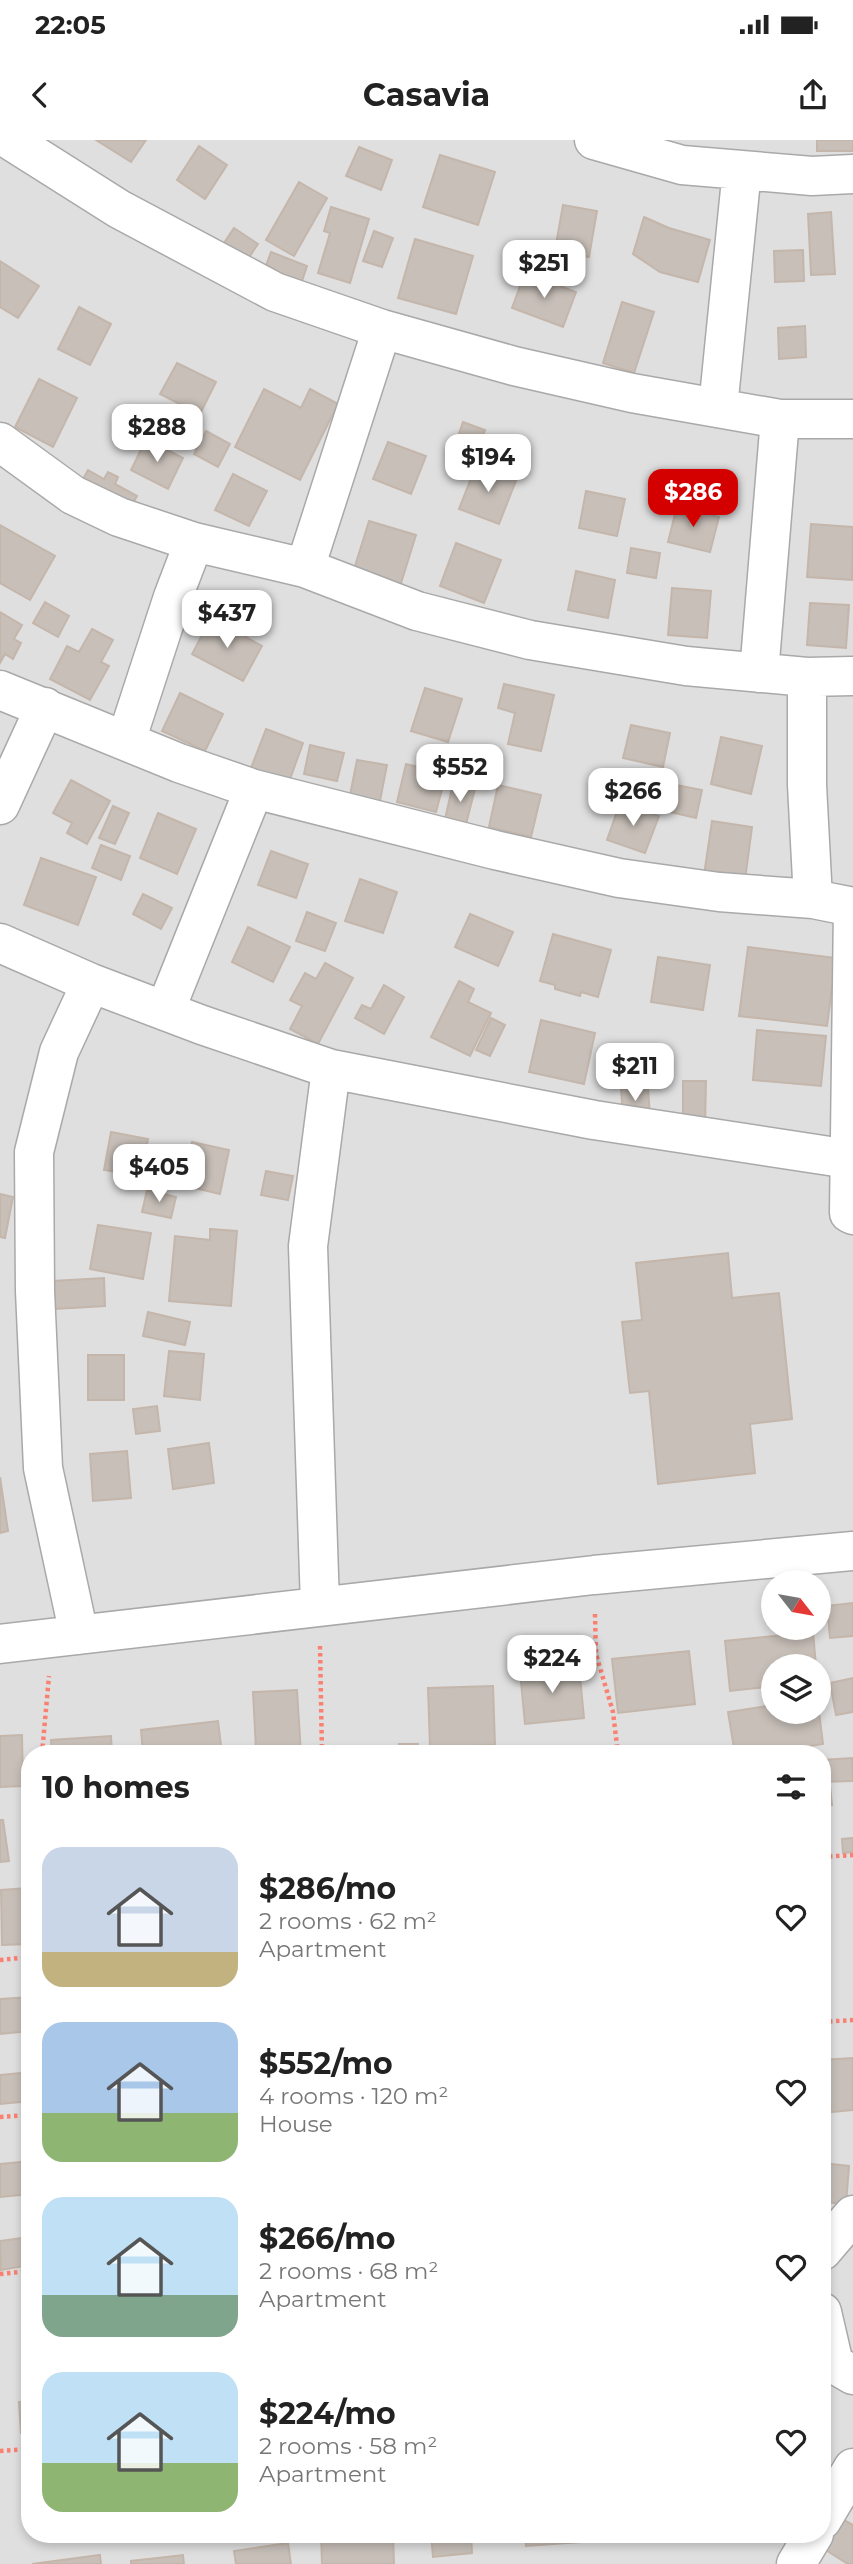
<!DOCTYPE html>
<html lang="en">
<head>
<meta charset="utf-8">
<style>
  :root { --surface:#fff; --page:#f2f2f2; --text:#222; --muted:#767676; --accent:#d40000 }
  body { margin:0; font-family:Montserrat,sans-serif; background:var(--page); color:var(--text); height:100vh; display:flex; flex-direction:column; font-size:26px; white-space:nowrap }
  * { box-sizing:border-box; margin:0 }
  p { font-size:23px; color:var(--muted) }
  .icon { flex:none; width:38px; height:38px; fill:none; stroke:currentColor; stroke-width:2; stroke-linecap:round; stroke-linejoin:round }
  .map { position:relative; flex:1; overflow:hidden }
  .details { position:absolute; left:21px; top:1605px; width:810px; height:798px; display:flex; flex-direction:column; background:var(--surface); border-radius:28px; box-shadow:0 4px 10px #0003 }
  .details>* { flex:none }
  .needle { width:46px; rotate:121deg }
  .buttons { position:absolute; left:761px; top:1430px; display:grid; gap:14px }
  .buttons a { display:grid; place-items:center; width:70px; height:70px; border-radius:50%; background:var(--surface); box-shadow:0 4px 10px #0003; font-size:35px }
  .price { position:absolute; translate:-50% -60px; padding:0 16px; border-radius:14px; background:#fff; color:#222; font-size:23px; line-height:46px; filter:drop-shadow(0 2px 4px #0008) }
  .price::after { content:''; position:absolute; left:50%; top:42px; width:21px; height:16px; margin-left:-10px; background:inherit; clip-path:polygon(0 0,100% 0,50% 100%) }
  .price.selected { background:var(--accent); color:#fff }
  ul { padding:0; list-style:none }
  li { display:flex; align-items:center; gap:21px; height:175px; padding:0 21px }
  li span { display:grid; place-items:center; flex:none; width:196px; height:140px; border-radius:21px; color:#555 }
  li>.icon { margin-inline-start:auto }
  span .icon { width:84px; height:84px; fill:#fffc; stroke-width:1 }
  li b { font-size:30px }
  h2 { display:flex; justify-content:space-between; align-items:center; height:84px; padding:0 21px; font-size:30px }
  .status { display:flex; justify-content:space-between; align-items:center; height:49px; padding:0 35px; background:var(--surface); direction:ltr }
  .status svg { height:19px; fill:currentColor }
  header { display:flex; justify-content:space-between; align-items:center; height:91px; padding:0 21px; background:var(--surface); font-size:32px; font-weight:700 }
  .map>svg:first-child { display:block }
  .residential { fill:#e0dfdf; fill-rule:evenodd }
  .building { fill:#c7bfb8; stroke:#c4b6ab; stroke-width:2 }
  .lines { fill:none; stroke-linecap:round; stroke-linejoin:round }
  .minor-casing { stroke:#a9a9a9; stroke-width:41 }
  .path { stroke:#fa8072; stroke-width:4.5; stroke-dasharray:3.5 3.5; stroke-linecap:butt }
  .minor { stroke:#fff; stroke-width:38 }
</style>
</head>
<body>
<div class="status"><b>22:05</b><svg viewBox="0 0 49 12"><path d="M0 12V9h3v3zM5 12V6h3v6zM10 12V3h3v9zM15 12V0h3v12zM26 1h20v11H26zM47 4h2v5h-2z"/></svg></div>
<header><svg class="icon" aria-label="back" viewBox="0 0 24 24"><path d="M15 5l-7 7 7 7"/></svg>Casavia<svg class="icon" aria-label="share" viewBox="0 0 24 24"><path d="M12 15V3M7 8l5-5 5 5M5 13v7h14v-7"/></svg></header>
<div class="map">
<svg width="853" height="2424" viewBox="0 0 853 2424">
  <rect width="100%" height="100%" fill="#f2efe9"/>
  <path class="residential" d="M0 0H853V2424H0ZM774 1442H819V1488H774ZM774 1526H819V1572H774ZM30 1614H822V2394H30Z"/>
  <path class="building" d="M96 0H146L131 22Z
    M817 0H853V11H817Z
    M199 6 227 25 205 59 177 40Z
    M359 7 392 20 381 50 346 36Z
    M440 15 495 32 478 85 423 67Z
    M299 42 327 58 294 116 266 100Z
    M563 65 597 71 589 117 555 110Z
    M331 67 369 79 350 143 318 133 330 93 324 91Z
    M831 72 835 134 811 135 808 74Z
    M644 77 669 88 710 100 698 142 660 132 633 114Z
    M234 88 258 104 244 125 220 109Z
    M374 91 393 98 382 127 363 121Z
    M415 99 473 116 456 174 398 158Z
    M803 110 804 141 775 142 774 111Z
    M271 112 307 126 300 147 263 134Z
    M0 121 39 146 18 178 0 167Z
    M525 133 576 152 563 187 512 168Z
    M622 162 654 172 634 233 603 223Z
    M79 167 111 184 90 225 58 209Z
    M805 186 806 217 779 219 778 188Z
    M177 223 216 242 200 274 160 254Z
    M39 239 77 258 53 307 15 287Z
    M264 249 301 268 310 249 338 264 300 340 235 307Z
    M463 282 485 290 481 301 488 304 482 321 475 318 470 331 449 323Z
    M206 291 230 304 218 327 194 314Z
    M146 299 183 318 168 349 131 330Z
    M388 302 426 316 411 354 373 339Z
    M477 323 517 338 499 384 459 369Z
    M88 330 104 339 108 332 118 337 115 344 137 356 128 373 79 346Z
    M233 334 267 351 249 386 215 370Z
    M586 351 625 359 617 396 579 388Z
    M677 366 719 377 710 412 668 402Z
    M369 381 416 395 397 456 350 442Z
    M811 384 853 387 852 440 807 437Z
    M0 385 55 416 30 460 0 443Z
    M456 403 501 420 484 463 440 446Z
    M631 408 660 413 656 438 627 433Z
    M576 431 615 440 608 478 568 470Z
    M672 448 711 451 707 498 668 495Z
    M45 462 69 476 58 497 33 483Z
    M810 463 849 465 846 508 807 505Z
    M0 472 22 485 14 499 21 503 13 519 5 514 0 523Z
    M211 478 262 506 243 541 192 514Z
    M92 489 113 500 101 522 109 526 90 560 50 539 67 506 79 512Z
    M504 544 554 555 541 611 508 604 515 573 498 568Z
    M425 548 462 559 448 602 411 591Z
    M180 553 223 574 205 611 162 591Z
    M631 585 670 593 663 627 623 618Z
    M266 589 303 603 289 642 251 628Z
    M721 597 762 606 751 654 711 644Z
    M310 605 344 613 337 641 304 634Z
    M463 607 491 616 483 641 455 631Z
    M357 620 387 625 378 671 348 665Z
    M406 624 446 634 436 672 397 662Z
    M71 640 110 661 87 704 67 693 72 683 53 673Z
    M453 644 475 649 466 684 445 679Z
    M498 645 541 655 531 697 489 687Z
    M676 645 702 650 696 678 670 672Z
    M620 663 659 676 645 713 607 700Z
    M113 666 129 673 115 704 99 698Z
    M158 673 196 689 177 734 140 718Z
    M712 681 752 687 745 740 704 735Z
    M101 705 130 716 121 740 92 728Z
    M271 711 308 724 296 758 258 745Z
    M41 718 96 737 78 785 24 765Z
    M360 739 397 752 383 793 345 781Z
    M143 754 172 768 161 789 133 774Z
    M307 772 336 783 325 811 296 801Z
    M470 774 513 792 498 826 455 807Z
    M248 787 290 807 273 842 232 822Z
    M553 794 611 810 598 857 581 852 580 856 555 849V845L540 841Z
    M748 807 836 818 827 886 739 876Z
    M658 817 710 825 703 870 651 862Z
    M325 823 353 838 318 904 290 889 302 866 290 860 305 833 316 839Z
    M459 841 474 849 468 862 491 873 470 916 431 897Z
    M384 845 404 857 384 894 355 878 362 865 371 869Z
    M491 878 505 885 490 916 476 910Z
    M541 880 595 893 584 944 529 932Z
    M757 890 826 896 821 946 753 940Z
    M683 941H706L705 988H683Z
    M648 947 650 977 623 979 621 948Z
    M111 992 148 999 141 1036 104 1030Z
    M192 1002 229 1010 220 1054 182 1045Z
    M266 1031 293 1036 288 1060 261 1055Z
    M147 1050 176 1057 171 1078 142 1072Z
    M0 1054 13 1057 5 1098 0 1097Z
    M98 1085 151 1093 143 1139 90 1129Z
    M210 1089 237 1091 231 1166 169 1161 175 1096 210 1100Z
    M728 1113 732 1158 779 1153 792 1279 750 1284 755 1333 658 1344 649 1251 630 1253 622 1182 642 1180 636 1123Z
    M104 1138 105 1166 55 1169 53 1141Z
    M148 1172 190 1182 185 1205 143 1196Z
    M169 1211 204 1214 200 1260 164 1256Z
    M88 1215H124V1260H88Z
    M157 1266 160 1291 136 1294 133 1269Z
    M209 1303 214 1343 173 1349 168 1309Z
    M127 1311 131 1358 93 1361 90 1314Z
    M0 1337 8 1391 0 1393Z
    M853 1463V1496L830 1498 827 1466Z
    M813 1492 816 1526H774V1546L730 1551 725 1501Z
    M689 1511 695 1564 618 1573 612 1519Z
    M579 1526 584 1578 525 1584 520 1532Z
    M853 1538V1572L836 1575 830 1543Z
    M493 1546 495 1605 430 1607 428 1548Z
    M297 1550 301 1614H244V1610H256L253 1552Z
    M774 1565V1572H819L823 1604 760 1614H735L728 1572Z
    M218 1581 222 1614H143L141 1590Z
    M22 1595 23 1646 0 1647V1596Z
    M111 1596 112 1614H52L51 1600Z
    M399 1604H418V1614H400Z
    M852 1618 853 1641 822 1642V1620Z
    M830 1645 832 1665 822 1666V1646Z
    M0 1680H3L9 1721 0 1722Z
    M853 1698V1712L843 1713 842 1699Z
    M27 1748 29 1804 2 1805 1 1750Z
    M30 1857V1891L0 1894V1859Z
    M853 1918V1970L822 1973V1920Z
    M30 1932V1961L0 1964V1935Z
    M30 2021V2054L0 2057V2024Z
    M822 2023 849 2026 846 2064 822 2062Z
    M30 2097V2125L1 2130 0 2101Z
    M19 2262H30V2292L21 2293Z
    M842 2379 853 2385V2424H848L824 2409Z
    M321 2394H393L394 2424H322Z
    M431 2394H471L472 2413 433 2417Z
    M525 2394H594L595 2401 526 2406Z
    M288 2403 291 2424H236L234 2411Z
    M100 2415 101 2424H32Z
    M183 2415 184 2424H131V2421Z"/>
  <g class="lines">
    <defs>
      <path id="minor" d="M10 0 119 69 275 152 382 189 514 226 632 253 780 279H853
        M594 0 682 25 812 36 853 34
        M718 268 742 30
        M0 302 73 355 119 377 194 402 305 428 417 471 530 500 686 526 807 537 853 536
        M305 428 382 189
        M759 533 780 279
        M807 537V645L813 759
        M0 550 179 623 254 649 495 710 619 738 719 752 813 759 853 767
        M126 601 173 457 194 402
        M0 665 45 567
        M853 767 849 1073 853 1075
        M0 803 91 843 202 885 331 929 594 980 849 1019
        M165 871 254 649
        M320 1465 308 1106 331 929
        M79 1495 43 1328 35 1151 34 1012 59 912 91 843
        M0 1504 594 1435 853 1411
        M822 2111 853 2075
        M822 2172 834 2224 853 2235
        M822 2380 853 2328
        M796 2424 814 2394"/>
    </defs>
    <use href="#minor" class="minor-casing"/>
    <path class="path" d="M595 1474 596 1514 613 1572 618 1614
      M320 1506 322 1614
      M42 1614 49 1536
      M822 1717 853 1715
      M0 1820 30 1817
      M822 1882 853 1880
      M0 1977 30 1975
      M0 2134 30 2131
      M0 2311 30 2309"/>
    <use href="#minor" class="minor"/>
  </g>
</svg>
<div class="buttons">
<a><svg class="needle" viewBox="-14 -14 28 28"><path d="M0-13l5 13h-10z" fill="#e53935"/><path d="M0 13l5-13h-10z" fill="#767676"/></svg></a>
<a><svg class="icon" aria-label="layers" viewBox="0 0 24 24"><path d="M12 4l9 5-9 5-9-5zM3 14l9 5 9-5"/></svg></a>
</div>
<b class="price" style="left:544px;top:160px">$251</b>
<b class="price" style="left:157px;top:324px">$288</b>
<b class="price" style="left:488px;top:354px">$194</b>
<b class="price selected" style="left:693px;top:389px">$286</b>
<b class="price" style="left:227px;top:510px">$437</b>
<b class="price" style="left:460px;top:664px">$552</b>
<b class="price" style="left:633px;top:688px">$266</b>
<b class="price" style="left:635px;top:963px">$211</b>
<b class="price" style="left:159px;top:1064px">$405</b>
<b class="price" style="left:552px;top:1555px">$224</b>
<section class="details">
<h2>10 homes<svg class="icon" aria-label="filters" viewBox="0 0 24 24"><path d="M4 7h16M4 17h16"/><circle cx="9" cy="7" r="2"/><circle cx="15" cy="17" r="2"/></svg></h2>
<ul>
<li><span style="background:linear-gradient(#c9d6e8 75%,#c2b280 0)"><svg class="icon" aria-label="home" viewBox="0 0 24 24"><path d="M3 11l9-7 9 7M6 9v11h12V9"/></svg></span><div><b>$286/mo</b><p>2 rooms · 62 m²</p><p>Apartment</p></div><svg class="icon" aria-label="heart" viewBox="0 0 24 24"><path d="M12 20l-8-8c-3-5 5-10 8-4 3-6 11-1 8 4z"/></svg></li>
<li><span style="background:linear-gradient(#a9c7e8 65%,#8fb573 0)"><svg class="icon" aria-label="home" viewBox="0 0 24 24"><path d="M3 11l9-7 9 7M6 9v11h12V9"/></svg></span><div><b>$552/mo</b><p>4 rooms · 120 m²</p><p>House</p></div><svg class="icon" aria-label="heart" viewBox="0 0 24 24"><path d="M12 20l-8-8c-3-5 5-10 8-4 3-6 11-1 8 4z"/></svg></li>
<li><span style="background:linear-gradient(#bfe0f5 70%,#7fa58c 0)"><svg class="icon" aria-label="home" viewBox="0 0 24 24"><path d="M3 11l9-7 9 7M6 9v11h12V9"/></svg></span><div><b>$266/mo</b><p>2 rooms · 68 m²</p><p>Apartment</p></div><svg class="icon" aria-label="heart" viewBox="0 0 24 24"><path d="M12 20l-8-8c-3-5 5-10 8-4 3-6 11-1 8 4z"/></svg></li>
<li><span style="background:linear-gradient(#bfe0f5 65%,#8fb573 0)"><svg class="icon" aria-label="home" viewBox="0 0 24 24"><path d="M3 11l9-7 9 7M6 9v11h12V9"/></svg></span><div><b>$224/mo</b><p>2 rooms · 58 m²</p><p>Apartment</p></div><svg class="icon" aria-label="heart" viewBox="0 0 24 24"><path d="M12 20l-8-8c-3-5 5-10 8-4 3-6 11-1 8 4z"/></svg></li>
</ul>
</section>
</div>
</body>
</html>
